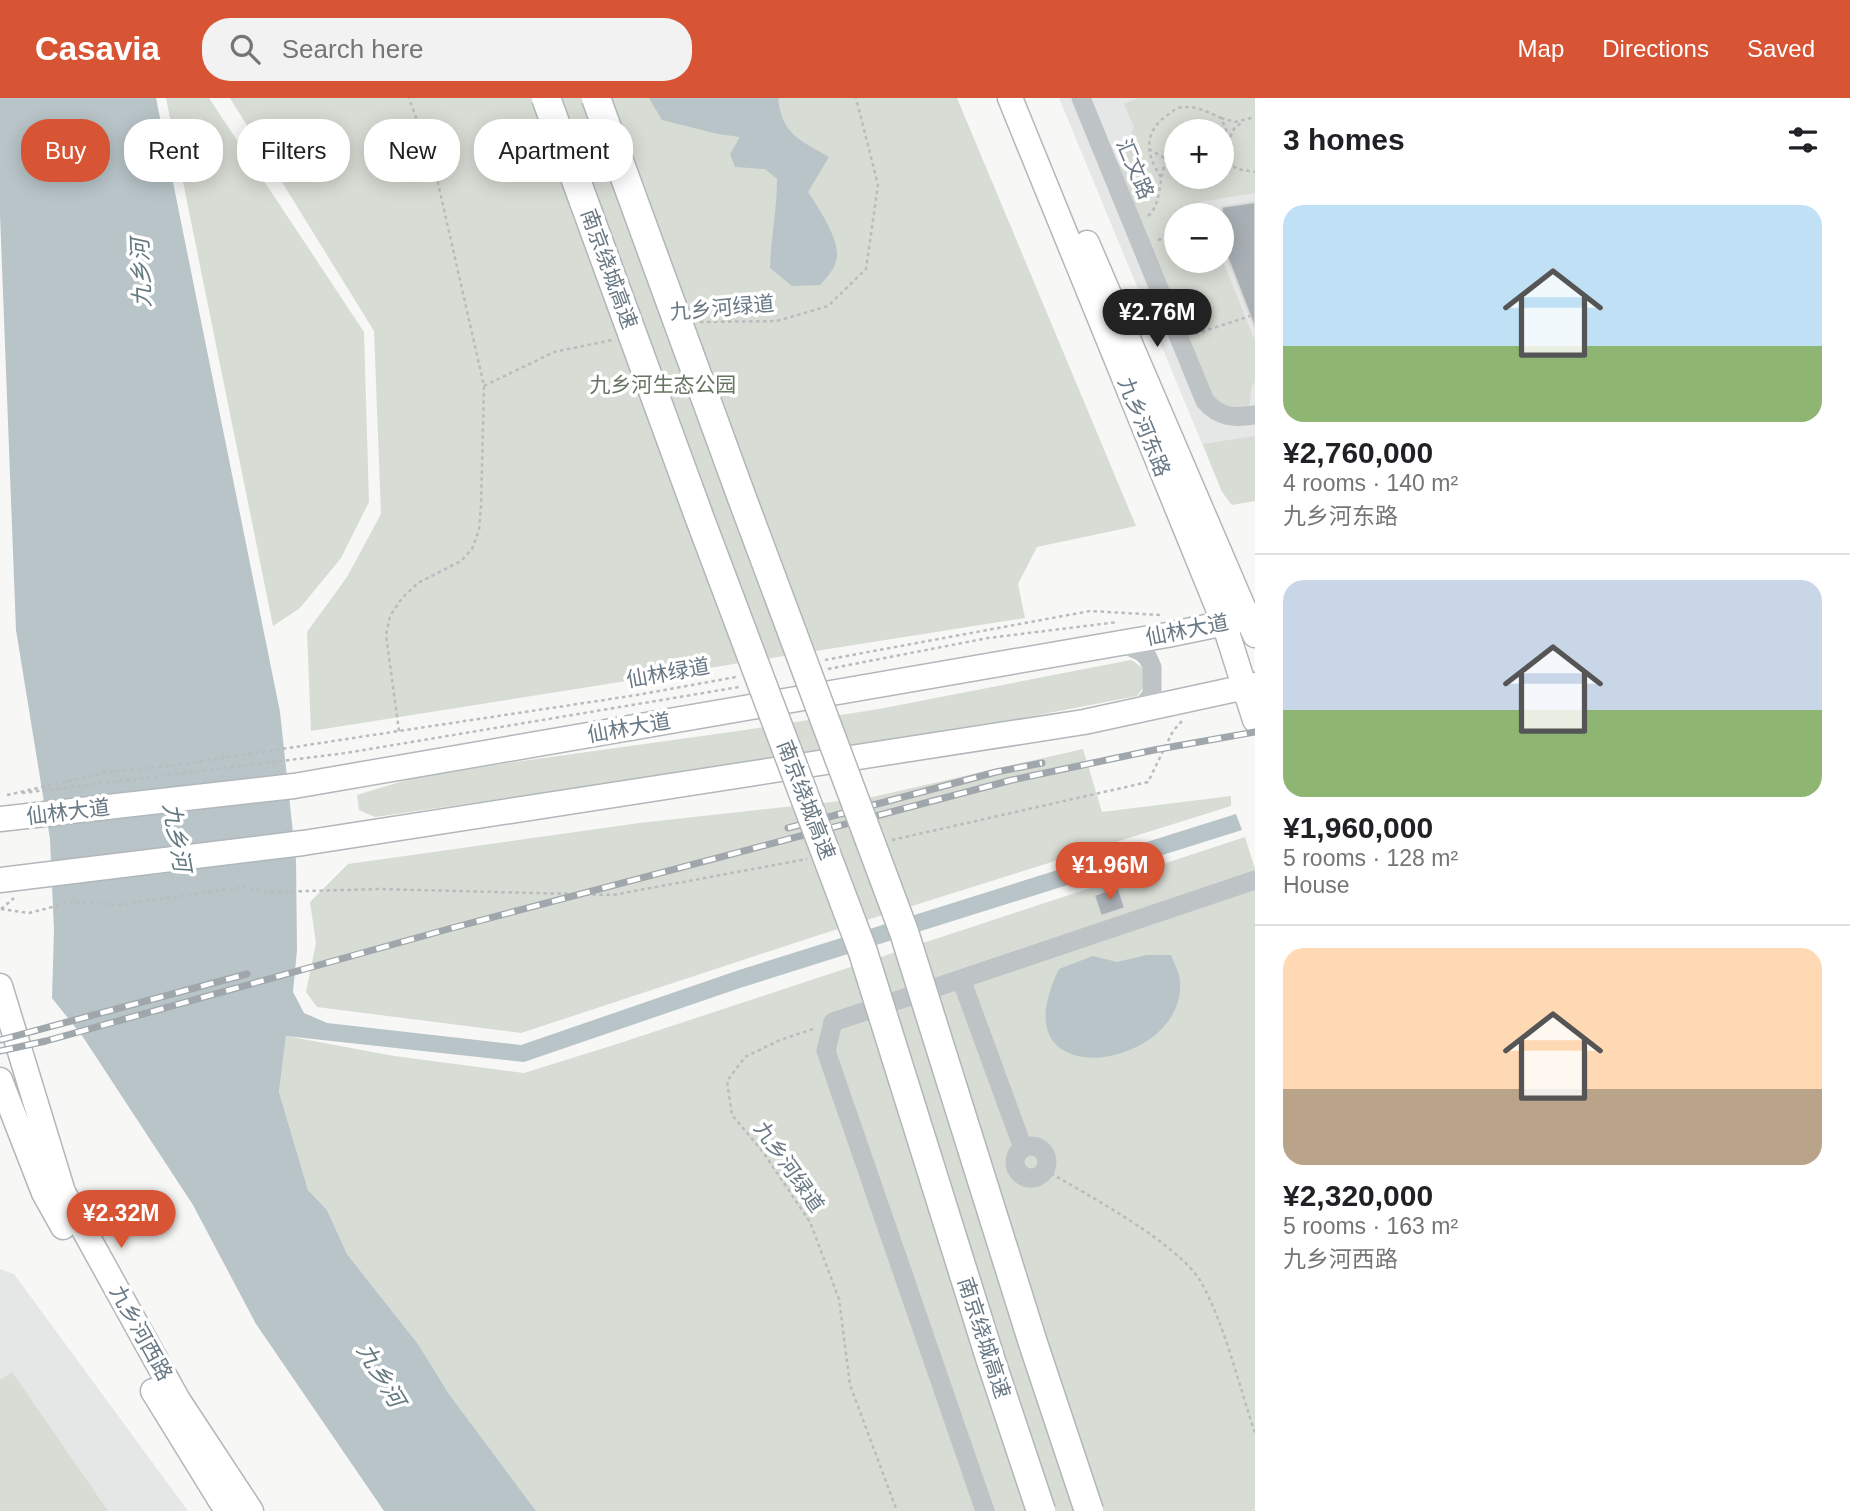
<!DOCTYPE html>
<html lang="en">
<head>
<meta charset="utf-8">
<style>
  :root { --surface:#fff; --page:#f2f2f2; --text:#202124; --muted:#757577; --line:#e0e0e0; --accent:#d75535 }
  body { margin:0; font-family:Arial,"Noto Sans SC",sans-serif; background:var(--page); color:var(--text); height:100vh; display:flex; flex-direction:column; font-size:26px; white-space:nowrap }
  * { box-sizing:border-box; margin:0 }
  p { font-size:23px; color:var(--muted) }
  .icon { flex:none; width:38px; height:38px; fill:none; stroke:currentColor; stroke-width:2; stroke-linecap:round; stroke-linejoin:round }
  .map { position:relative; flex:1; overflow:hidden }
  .panel { display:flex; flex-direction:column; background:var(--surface); width:595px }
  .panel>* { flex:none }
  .guide { position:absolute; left:21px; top:21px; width:665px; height:63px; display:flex; gap:14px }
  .controls { position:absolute; left:1164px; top:21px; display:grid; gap:14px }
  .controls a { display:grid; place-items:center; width:70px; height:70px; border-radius:50%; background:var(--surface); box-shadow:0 4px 18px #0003; font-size:35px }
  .price { position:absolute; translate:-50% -60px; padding:0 16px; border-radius:24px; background:var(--accent); color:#fff; font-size:23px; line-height:46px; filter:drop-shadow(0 2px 4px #0008) }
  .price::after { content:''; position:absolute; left:50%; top:42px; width:21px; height:16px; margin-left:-10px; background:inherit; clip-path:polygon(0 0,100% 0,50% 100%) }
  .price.active { background:#222; color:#fff }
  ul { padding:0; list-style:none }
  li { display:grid; align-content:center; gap:14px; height:371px; padding:0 28px }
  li+li { border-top:2px solid var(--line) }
  li span { display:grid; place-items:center; height:217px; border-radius:21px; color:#555 }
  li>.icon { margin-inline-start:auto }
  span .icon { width:126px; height:126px; fill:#fffc; stroke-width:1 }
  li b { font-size:30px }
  h2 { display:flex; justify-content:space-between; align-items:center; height:84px; padding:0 28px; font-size:30px }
  .tag { padding:0 24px; border-radius:28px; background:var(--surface); box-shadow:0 4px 18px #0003; font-size:24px; line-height:63px }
  .tag.active { background:var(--accent); color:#fff }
  header { display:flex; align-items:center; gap:42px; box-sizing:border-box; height:98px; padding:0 35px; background:var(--accent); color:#fff }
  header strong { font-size:33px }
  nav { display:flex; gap:38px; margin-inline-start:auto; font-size:24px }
  .search { width:490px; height:63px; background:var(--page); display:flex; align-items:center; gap:18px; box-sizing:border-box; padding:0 24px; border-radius:28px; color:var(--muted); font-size:26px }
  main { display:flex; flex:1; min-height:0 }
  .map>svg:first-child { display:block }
  .built { fill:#e5e6e6; fill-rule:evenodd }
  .green { fill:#d7dcd4; fill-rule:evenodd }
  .water { fill:#b8c4c8 }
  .building { fill:#a8b0b5; stroke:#d9d9d7; stroke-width:2 }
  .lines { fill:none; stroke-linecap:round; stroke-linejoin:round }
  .major-casing { stroke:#b2b7bb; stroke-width:27 }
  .path { stroke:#b9bcbe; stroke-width:2.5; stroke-dasharray:3.5 3.5; stroke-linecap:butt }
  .minor { stroke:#bec3c6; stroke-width:19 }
  .major { stroke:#fff; stroke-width:24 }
  .rail-casing { stroke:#a0a7ac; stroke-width:7 }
  .rail { stroke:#fff; stroke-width:4.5; stroke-dasharray:13; stroke-linecap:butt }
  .highway-bridge-casing { stroke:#b2b6b9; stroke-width:31; stroke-linecap:butt }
  .highway-bridge { stroke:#fff; stroke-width:28 }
  .labels { text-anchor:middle; stroke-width:7; stroke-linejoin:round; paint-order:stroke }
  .street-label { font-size:21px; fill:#687884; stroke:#fff }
  .park-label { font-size:21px; fill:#677663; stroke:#fff }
  .water-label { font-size:23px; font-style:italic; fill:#64797f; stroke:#fff }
</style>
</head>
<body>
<header>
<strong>Casavia</strong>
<div class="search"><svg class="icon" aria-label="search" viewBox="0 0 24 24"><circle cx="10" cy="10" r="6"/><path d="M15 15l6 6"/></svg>Search here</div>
<nav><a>Map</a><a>Directions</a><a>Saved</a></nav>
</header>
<main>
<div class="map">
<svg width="1255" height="1413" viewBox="0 0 1255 1413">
  <rect width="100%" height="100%" fill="#f7f7f5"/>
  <path class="built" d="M1059 0H1255V388L1222 394ZM1176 33H1222V79H1176ZM1176 117H1222V163H1176Z
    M0 1171 14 1176 188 1413H0Z"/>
  <path class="green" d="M166 0H209L364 234 369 404 341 460 300 510 273 528Z
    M230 0H957L1136 428 1037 449 1018 486 1025 520 311 633 307 534 347 479 381 416 374 233Z
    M1138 0H1255V95L1199 104 1204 117H1176V163H1222V161L1255 243V284L1252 287 1249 310 1243 313 1216 305 1118 70 1134 29 1124 6ZM1176 33H1222V79H1176Z
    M1255 338V403L1232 407 1222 394 1203 346Z
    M1131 562C1149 572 1150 582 1137 598L886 646 375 719 359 712 357 697 423 677 745 632 879 611Z
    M1083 651 1102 714 1231 698V708L819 837 521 935 317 909 306 894 316 845 310 804 348 766 639 725 868 700Z
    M1245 739 1255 771V1413H536L449 1296 418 1246 347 1156 327 1112 308 1092 279 994 286 938 394 958 524 975 614 947Z
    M12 1274 108 1413H0V1282Z"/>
  <path class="water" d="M0 0H156L280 614 296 763 297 852 293 894 304 915 327 925 521 947 739 872 1236 716 1242 732 740 890 524 964 286 938 279 994 308 1092 327 1112 347 1156 418 1246 449 1296 536 1413H384L256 1226 193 1107 83 939 52 900 54 832 50 741 16 532 0 117Z
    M649 0H778C782 37 800 42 829 59L808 94C818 109 838 139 837 157 837 169 827 179 820 187L792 188 770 170C771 140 777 111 777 81L765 71 735 69 730 56 740 39 718 36 662 22Z
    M1147 857H1171C1174 865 1179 874 1180 883 1187 972 994 1002 1059 871L1093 858 1117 864Z"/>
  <path class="building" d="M1255 104V228H1254L1222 145V109Z
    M1118 789 1125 810 1101 818 1094 797Z"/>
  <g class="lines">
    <defs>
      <path id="major" d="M1010 0 1224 525 1255 622
        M1087 145 1255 537
        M0 721 294 688 1167 537 1255 519
        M0 782 303 745 1084 624 1255 587
        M0 888 63 1094 178 1302 251 1413
        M0 982 44 1095 63 1129
        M153 1293 227 1413"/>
    </defs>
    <use href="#major" class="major-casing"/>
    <path class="path" d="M1221 20 1235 24 1255 19
      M1230 39 1234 31 1243 23
      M1149 51 1164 60 1171 58
      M1222 60 1237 71 1255 74
      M1161 79C1145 56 1143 33 1169 16 1172 14 1175 11 1178 10 1193 6 1208 14 1221 20 1228 35 1231 46 1227 62
      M1148 118C1167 101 1153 68 1176 55
      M1158 142 1176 137
      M700 224 777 223 828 208 866 171 878 87 856 0
      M1195 236 1250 218
      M484 288 554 254 612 242
      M825 562 1090 513 1160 517
      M828 571 988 540 1118 524
      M399 633 386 537 390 518 402 500 418 485 461 463 472 451 479 432 481 408 484 288 435 72 409 0
      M22 695 346 655 739 589
      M7 697 108 674 177 667 399 633 637 597 736 579
      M892 742 1148 684 1173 633 1182 623
      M1 811 29 815 72 804 119 807 243 789 271 794 379 791 613 797 807 761
      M1 811 14 800
      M813 931 780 942 745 959 727 983 732 1017 763 1054 810 1124 839 1201 850 1287 897 1413
      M1045 1072C1086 1096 1178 1145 1201 1184 1225 1227 1239 1288 1255 1335"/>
    <path class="minor" d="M1081 0 1205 303C1220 320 1234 320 1255 317
      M1120 544 1142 554 1148 560 1152 569V597L1138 613
      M961 881 833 924 826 953 985 1413
      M1015 1064a16 16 0 1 1 32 0a16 16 0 1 1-32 0Z
      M1023 1050 961 881 1255 782"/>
    <use href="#major" class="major"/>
    <defs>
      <path id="rail" d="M788 730 996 674 1042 665
        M0 942 247 876
        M0 953 46 943 452 830 1012 682 1154 652 1255 634"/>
    </defs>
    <use href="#rail" class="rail-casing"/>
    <use href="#rail" class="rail"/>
    <defs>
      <path id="highway-bridge" d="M546 0 700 421 863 854 991 1263 1041 1413
        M596 0 742 400 904 834 1033 1245 1089 1413"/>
    </defs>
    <use href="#highway-bridge" class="highway-bridge-casing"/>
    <use href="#highway-bridge" class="highway-bridge"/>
  </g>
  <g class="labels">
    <g class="street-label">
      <text transform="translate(1135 71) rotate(67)" y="7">汇文路</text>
      <text transform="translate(609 171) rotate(70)" y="7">南京绕城高速</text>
      <text transform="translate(722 210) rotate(-5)" y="7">九乡河绿道</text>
      <text transform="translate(1144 329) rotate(68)" y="7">九乡河东路</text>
      <text transform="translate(1187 532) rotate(-11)" y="7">仙林大道</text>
      <text transform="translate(668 575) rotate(-10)" y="7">仙林绿道</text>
      <text transform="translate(629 630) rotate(-10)" y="7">仙林大道</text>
      <text transform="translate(806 702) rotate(69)" y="7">南京绕城高速</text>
      <text transform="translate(68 714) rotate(-7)" y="7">仙林大道</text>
      <text transform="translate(789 1069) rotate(55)" y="7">九乡河绿道</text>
      <text transform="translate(141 1235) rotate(61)" y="7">九乡河西路</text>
      <text transform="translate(984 1240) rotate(72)" y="7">南京绕城高速</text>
    </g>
    <g class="park-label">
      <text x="663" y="294">九乡河生态公园</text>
    </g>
    <g class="water-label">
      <text transform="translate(141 175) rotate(-92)" y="8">九乡河</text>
      <text transform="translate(177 739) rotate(80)" y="8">九乡河</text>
      <text transform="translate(381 1277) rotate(59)" y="8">九乡河</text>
    </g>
  </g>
</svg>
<div class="controls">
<a>+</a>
<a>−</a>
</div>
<b class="price active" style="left:1157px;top:251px">¥2.76M</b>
<b class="price" style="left:1110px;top:804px">¥1.96M</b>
<b class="price" style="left:121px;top:1152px">¥2.32M</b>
<div class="guide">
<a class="tag active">Buy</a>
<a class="tag">Rent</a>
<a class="tag">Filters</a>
<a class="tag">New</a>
<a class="tag">Apartment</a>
</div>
</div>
<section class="panel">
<h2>3 homes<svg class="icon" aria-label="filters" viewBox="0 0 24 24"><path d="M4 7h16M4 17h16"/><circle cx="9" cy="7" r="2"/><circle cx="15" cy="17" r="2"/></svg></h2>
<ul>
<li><span style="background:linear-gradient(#bfe0f5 65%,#8fb573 0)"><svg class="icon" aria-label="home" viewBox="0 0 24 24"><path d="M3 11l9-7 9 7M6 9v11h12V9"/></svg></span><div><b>¥2,760,000</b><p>4 rooms · 140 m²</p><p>九乡河东路</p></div></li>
<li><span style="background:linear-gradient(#c9d6e8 60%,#8fb573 0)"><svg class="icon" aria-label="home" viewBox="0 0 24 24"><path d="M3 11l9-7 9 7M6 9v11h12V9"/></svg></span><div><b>¥1,960,000</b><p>5 rooms · 128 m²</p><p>House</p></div></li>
<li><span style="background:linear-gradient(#ffd9b3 65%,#b9a48a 0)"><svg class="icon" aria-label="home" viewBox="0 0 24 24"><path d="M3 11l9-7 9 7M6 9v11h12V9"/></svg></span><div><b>¥2,320,000</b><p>5 rooms · 163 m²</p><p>九乡河西路</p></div></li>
</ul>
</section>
</main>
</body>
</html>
